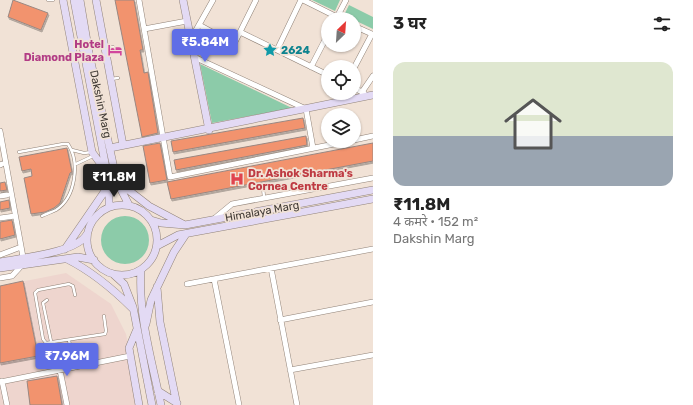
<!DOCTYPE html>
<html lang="hi">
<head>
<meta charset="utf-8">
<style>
  :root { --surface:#fff; --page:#f6f6f6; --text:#222; --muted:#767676; --line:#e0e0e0; --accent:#5f6ee6 }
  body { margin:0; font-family:Rubik,"Noto Sans Devanagari",sans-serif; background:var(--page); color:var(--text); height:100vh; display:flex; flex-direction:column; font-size:15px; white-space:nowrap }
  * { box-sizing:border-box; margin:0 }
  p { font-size:13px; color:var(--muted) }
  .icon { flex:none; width:22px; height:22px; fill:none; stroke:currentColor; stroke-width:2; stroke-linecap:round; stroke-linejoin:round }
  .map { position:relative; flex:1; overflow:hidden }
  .details { display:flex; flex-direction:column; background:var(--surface); width:320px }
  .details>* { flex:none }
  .needle { width:26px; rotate:25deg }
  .tools { position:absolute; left:321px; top:12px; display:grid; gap:8px }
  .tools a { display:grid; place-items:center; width:40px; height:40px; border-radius:50%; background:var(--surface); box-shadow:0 1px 3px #0004; font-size:20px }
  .price { position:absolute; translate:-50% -34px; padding:0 9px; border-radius:4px; background:var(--accent); color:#fff; font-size:13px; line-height:26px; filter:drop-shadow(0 1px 2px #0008) }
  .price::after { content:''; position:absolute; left:50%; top:24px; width:12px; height:9px; margin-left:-6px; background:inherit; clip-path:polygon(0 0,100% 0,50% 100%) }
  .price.current { background:#222; color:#fff }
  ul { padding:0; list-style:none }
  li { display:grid; align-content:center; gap:8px; height:212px; padding:0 20px }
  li+li { border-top:1px solid var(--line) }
  li span { display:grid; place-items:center; height:124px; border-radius:12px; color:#555 }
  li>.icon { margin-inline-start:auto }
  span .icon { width:72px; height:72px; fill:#fffc; stroke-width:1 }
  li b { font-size:17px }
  h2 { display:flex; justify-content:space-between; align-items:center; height:48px; padding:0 20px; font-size:17px }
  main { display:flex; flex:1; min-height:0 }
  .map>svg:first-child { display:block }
  .industrial { fill:#eed5ce }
  .green { fill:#8ccba9 }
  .building { fill:#f2936e; stroke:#9a8882; filter:url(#shadow) }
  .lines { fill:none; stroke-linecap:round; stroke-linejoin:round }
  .lane-casing { stroke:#918378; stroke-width:3.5 }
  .street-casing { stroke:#918378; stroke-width:6 }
  .secondary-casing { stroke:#918378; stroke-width:8 }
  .lane { stroke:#fff; stroke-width:2.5 }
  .street { stroke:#fff; stroke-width:5 }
  .secondary { stroke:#e3daf4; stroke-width:7 }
  .labels { text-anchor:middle; stroke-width:3.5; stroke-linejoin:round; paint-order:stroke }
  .hotel-label { font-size:11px; font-weight:bold; fill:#b23c85; stroke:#f1e2d6; text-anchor:end }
  .culture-label { font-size:11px; font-weight:bold; fill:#0d838f; stroke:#f1e2d6; text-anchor:start }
  .street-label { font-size:11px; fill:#403a35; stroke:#f1e2d6 }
  .health-label { font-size:11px; font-weight:bold; fill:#be3a42; stroke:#f1e2d6; text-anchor:start }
</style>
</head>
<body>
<main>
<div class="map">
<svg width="373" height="405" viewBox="0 0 373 405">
  <defs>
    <filter id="shadow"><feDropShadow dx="1" dy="2" stdDeviation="0" flood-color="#0004"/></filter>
  </defs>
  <rect width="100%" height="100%" fill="#f1e2d6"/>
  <path class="industrial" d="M66 273 111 304 126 334 140 405H0V286Z"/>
  <path class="green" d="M312 0H340L335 11Z
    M349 5 373 17V29L344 15Z
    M200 64 292 108 212 123Z
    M101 240a24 24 0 1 1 48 0a24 24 0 1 1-48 0Z"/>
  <path class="building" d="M13 0 48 13 41 30 8 17Z
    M115 0H134L143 50H140L144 73 148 72 158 133 142 137Z
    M303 118 305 128 173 152 171 141Z
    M306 136 307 145 176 170 174 160Z
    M160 143 167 180 150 183 143 146Z
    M373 143V161L171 199 167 182Z
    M67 148 72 172 70 173 60 203 54 208 45 212 31 214 24 178 32 176 31 169 22 171 19 157Z
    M5 182 7 190 0 191V183Z
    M9 200 10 208 0 210V202Z
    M12 220 15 235 0 239V222Z
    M23 281 38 356 0 363V286Z
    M57 376 62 405H30L27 381Z"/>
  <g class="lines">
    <defs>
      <path id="lane" d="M48 0H53
        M106 48 113 47
        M111 79 118 78
        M72 150 84 153 92 152
        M19 152 63 144H68C80 162 76 197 56 210 52 212 46 214 42 216
        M76 164 93 156
        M263 188 264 197
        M75 295 73 286 69 284 38 290 35 293 43 339 46 343 105 334 106 331 104 316
        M47 300 43 303 57 370
        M69 340 74 367"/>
      <path id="street" d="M139 0 170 177 349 141
        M303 0 341 19
        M336 19 346 0
        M199 25 234 44 256 0
        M354 26 372 34 354 68
        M144 29 187 21
        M240 32 328 75
        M191 39 213 0
        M277 50 301 0
        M194 57 306 109 313 148
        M311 67 328 34
        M354 88 364 93
        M362 92 373 76
        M0 131 23 257
        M354 140 373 136
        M0 165 2 164
        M0 196 7 195
        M0 218 15 216
        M215 218 232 204 373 178
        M0 255 21 247
        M271 268 297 405
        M0 278 12 276 23 264
        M214 279 239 405
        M187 284 373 249
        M280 320 373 302
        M60 370 67 405
        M290 370 373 355
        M2 381 7 405
        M0 382 130 356"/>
      <path id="secondary" d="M63 0 92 152 100 163 104 162
        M74 0 109 184V207
        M80 0 89 53 117 182 129 205
        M96 0 123 145
        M183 0 209 130
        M110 148 373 95
        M118 182 149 206 183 224
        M87 240a35 35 0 1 1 70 0a35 35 0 1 1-70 0Z
        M151 220 161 223 185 225 373 190
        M157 246 178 235 373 199
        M65 249 109 185
        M67 259C91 271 114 290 133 309
        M0 262C20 258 77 253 87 234
        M0 268 78 257 94 260
        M141 270C138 315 152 361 161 405
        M113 274 124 284 133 307 152 405
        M157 287 160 322 177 405
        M146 324 151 300 174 252 186 234
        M137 329 129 348 139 405
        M158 391 177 403"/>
    </defs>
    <use href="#lane" class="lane-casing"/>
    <use href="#street" class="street-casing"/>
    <use href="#secondary" class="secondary-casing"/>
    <use href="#lane" class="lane"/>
    <use href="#street" class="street"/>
    <use href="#secondary" class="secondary"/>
  </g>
  <defs>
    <symbol id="hotel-bare" viewBox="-9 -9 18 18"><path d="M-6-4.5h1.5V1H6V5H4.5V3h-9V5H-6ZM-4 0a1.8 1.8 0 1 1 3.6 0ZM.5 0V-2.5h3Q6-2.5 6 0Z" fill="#d1479c" stroke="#f1e2d6" stroke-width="2.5" paint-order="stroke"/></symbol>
    <symbol id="sight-bare" viewBox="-9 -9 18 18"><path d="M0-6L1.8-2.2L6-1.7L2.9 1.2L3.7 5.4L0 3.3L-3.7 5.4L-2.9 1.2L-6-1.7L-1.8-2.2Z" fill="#0f9aa8" stroke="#f1e2d6" stroke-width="2.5" paint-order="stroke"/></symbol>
    <symbol id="hospital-bare" viewBox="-9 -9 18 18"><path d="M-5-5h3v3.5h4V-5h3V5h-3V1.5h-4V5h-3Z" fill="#e0444e" stroke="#f1e2d6" stroke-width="2.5" paint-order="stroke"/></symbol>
  </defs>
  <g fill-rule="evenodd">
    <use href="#hotel-bare" x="105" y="40" width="20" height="20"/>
    <use href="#sight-bare" x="260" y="40" width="20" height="20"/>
    <use href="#hospital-bare" x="227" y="169" width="20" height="20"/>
  </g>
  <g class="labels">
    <g class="hotel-label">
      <text x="104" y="48">Hotel<tspan x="104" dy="13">Diamond Plaza</tspan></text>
    </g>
    <g class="culture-label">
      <text x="281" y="54">2624</text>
    </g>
    <g class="street-label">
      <text transform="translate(101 104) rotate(78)" y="4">Dakshin Marg</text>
      <text transform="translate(262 211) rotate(-10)" y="4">Himalaya Marg</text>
    </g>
    <g class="health-label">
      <text x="248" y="177">Dr. Ashok Sharma's<tspan x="248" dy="13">Cornea Centre</tspan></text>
    </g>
  </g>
</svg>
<div class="tools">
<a><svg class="needle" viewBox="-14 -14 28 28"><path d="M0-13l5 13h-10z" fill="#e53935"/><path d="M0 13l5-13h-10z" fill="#767676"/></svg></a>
<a><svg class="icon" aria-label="locate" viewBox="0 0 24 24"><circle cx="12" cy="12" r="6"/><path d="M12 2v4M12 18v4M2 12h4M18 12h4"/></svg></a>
<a><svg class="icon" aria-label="layers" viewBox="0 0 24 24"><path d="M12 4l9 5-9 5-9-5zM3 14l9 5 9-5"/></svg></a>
</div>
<b class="price" style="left:205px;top:63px">₹5.84M</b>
<b class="price current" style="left:114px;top:198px">₹11.8M</b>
<b class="price" style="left:67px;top:377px">₹7.96M</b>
</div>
<section class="details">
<h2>3 घर<svg class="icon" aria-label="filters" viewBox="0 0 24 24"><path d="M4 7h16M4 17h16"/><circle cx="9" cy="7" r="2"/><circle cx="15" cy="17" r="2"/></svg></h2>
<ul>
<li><span style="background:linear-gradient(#dfe7d0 60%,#9aa5b1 0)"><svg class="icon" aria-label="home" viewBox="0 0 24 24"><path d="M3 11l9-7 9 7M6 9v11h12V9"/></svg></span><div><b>₹11.8M</b><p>4 कमरे · 152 m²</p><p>Dakshin Marg</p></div></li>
</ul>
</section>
</main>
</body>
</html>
